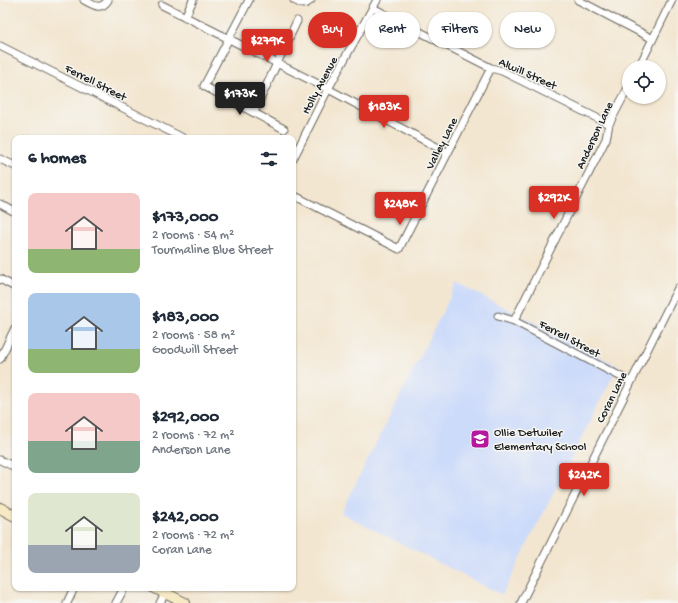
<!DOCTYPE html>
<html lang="en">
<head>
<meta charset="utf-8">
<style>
  :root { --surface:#fff; --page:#f2f2f3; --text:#1f2937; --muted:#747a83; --accent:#d93025 }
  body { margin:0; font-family:"Gochi Hand",sans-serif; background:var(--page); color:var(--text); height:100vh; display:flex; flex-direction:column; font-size:15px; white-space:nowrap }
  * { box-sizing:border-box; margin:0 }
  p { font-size:13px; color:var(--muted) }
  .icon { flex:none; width:22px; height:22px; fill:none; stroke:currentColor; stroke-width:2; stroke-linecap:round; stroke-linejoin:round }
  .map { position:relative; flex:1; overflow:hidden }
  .drawer { position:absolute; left:12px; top:135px; width:284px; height:456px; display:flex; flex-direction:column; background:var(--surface); border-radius:8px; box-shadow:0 1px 3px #0004 }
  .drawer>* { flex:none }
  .top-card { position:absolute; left:308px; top:12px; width:310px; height:36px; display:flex; gap:8px }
  .tools { position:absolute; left:622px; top:60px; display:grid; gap:8px }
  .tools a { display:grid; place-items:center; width:44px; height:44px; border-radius:50%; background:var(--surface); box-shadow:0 1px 3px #0004; font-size:20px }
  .price { position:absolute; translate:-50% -34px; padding:0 9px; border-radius:4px; background:var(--accent); color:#fff; font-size:13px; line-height:26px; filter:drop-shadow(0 1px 2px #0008) }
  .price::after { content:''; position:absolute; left:50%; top:24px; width:12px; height:9px; margin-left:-6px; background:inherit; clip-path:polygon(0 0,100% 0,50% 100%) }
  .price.current { background:#222; color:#fff }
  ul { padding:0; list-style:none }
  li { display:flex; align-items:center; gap:12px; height:100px; padding:0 16px }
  li span { display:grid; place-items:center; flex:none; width:112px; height:80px; border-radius:8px; color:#555 }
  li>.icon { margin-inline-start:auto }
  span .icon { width:48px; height:48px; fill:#fffc; stroke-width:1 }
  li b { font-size:17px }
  h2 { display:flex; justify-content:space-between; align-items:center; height:48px; padding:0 16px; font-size:17px }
  .tag { padding:0 14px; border-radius:18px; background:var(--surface); box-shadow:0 1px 3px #0004; font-size:14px; line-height:36px }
  .tag.current { background:var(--accent); color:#fff }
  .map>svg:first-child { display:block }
  .built { fill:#cddbfa }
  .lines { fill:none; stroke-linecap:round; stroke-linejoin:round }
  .minor-casing { stroke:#67635b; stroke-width:9 }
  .secondary-casing { stroke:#67635b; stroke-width:12 }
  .minor { stroke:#fff; stroke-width:7 }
  .secondary { stroke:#f6e9c3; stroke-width:10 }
  .labels { text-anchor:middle; stroke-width:3; stroke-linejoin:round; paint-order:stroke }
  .street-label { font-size:12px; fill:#1c1c1c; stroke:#f6f6f2 }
  .poi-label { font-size:12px; fill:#1c1c1c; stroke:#f6f6f2; text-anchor:start }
</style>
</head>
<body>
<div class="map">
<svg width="678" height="603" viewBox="0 0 678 603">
  <rect width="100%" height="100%" fill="#f6f6f2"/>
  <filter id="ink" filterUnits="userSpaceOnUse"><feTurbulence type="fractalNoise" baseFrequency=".025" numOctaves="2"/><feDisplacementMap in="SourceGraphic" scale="8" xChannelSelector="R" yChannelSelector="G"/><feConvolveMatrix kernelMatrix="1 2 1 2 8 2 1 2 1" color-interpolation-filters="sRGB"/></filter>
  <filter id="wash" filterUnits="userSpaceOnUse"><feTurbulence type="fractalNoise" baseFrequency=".012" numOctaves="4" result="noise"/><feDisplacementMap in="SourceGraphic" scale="16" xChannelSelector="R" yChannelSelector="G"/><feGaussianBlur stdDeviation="0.9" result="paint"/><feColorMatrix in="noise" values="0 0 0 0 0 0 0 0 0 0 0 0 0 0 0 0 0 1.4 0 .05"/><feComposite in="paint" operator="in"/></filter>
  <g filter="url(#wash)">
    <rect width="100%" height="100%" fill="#f3e6d0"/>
    <path class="built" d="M457 283 618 366 502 595 341 513Z"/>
  </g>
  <g filter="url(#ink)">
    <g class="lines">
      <defs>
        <path id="minor" d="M84 0C93 5 101 11 108 0
          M249 0 204 86 284 129
          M294 0 302 4 307 3 311 0
          M578 0 653 39
          M162 5 328 89 448 153
          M373 8 491 68 502 71 609 124
          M185 17 193 0
          M0 46 183 138
          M639 67 672 0
          M254 112 297 21
          M0 159 15 166
          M293 159 328 89 377 0
          M293 195 399 249 491 68
          M0 204 15 212
          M0 279 15 287
          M498 316 514 321 631 382
          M514 321 606 139 609 124 629 86
          M0 359 15 328
          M0 460 15 467
          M67 603 74 588
          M116 603 123 590
          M160 603 165 593
          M521 603 678 288"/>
        <path id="secondary" d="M0 508 15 516
          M155 588 185 603"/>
      </defs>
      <use href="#minor" class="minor-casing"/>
      <use href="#secondary" class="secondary-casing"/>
      <use href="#minor" class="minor"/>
      <use href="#secondary" class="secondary"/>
    </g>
  </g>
  <defs>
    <symbol id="school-square" viewBox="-11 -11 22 22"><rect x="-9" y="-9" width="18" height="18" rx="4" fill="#b5179e" stroke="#f6f6f2"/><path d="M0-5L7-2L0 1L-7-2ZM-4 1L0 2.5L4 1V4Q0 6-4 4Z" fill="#fff"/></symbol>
  </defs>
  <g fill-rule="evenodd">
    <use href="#school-square" x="469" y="428" width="22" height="22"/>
  </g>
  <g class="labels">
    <g class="street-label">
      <text transform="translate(528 73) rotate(24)" y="4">Alwill Street</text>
      <text transform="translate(96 82) rotate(27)" y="4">Ferrell Street</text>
      <text transform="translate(319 85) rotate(-62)" y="4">Holly Avenue</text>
      <text transform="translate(594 135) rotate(-65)" y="4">Anderson Lane</text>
      <text transform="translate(441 143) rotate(-63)" y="4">Valley Lane</text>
      <text transform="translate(570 338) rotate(28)" y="4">Ferrell Street</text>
      <text transform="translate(611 397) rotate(-64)" y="4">Coran Lane</text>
    </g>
    <g class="poi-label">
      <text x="494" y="436">Ollie Detwiler<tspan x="494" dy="14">Elementary School</tspan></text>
    </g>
  </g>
</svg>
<div class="tools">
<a><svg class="icon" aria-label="locate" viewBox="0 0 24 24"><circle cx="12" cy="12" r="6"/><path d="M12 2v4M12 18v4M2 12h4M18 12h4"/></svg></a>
</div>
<b class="price" style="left:267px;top:63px">$279K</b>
<b class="price current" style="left:240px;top:116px">$173K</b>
<b class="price" style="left:384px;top:129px">$183K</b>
<b class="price" style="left:554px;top:220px">$292K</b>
<b class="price" style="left:400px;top:226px">$248K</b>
<b class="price" style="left:584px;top:497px">$242K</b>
<div class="top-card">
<a class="tag current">Buy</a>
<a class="tag">Rent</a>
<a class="tag">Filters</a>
<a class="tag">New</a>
</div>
<section class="drawer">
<h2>6 homes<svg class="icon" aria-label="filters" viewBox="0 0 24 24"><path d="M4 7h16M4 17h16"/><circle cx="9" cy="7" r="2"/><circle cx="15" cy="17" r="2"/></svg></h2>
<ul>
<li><span style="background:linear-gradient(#f6c9c9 70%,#8fb573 0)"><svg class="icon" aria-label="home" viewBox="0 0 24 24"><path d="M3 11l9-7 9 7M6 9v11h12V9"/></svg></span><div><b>$173,000</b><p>2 rooms · 54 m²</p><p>Tourmaline Blue Street</p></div></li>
<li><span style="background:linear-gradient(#a9c7e8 70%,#8fb573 0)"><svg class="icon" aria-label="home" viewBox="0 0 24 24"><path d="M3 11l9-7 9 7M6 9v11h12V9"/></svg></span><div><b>$183,000</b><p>2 rooms · 58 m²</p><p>Goodwill Street</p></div></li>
<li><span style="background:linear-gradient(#f6c9c9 60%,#7fa58c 0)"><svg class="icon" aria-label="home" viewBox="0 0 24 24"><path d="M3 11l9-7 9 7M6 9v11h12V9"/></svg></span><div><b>$292,000</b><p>2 rooms · 72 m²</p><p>Anderson Lane</p></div></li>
<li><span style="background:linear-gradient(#dfe7d0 65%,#9aa5b1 0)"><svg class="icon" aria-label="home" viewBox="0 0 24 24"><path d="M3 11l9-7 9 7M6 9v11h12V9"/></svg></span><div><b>$242,000</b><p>2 rooms · 72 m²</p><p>Coran Lane</p></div></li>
</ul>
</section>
</div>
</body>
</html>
